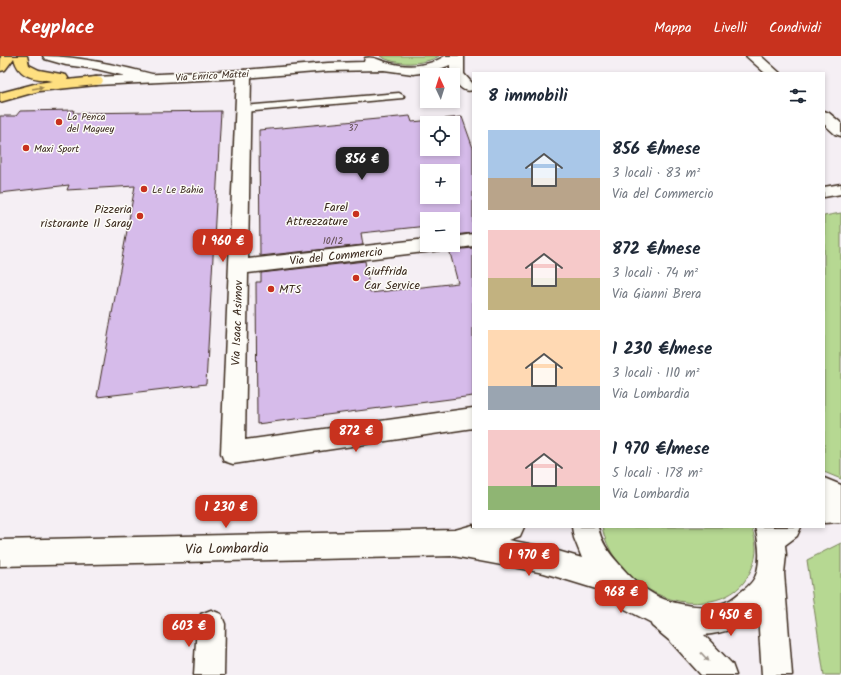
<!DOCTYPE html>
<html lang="it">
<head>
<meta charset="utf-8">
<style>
  :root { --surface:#fff; --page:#f2f2f3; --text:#1f2937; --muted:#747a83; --accent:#c8321e }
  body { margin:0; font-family:Kalam,sans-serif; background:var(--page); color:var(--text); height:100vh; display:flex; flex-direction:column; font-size:15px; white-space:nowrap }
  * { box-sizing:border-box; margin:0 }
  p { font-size:13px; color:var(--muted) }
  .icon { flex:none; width:22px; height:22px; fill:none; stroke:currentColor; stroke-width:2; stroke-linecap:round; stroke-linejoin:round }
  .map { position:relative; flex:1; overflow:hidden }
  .side { position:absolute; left:472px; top:16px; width:353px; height:456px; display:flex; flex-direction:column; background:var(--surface); border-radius:0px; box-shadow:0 2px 6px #0003 }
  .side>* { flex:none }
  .needle { width:26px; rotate:356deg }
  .controls { position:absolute; left:420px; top:12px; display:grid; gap:8px }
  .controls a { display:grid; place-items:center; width:40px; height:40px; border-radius:0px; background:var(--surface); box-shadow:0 2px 6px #0003; font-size:20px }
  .price { position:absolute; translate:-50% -34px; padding:0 9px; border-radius:8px; background:var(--accent); color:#fff; font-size:13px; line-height:26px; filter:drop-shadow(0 1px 2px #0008) }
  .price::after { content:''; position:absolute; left:50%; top:24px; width:12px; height:9px; margin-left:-6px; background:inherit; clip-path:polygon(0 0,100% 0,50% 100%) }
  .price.active { background:#222; color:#fff }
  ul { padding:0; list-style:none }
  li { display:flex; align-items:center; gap:12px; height:100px; padding:0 16px }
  li span { display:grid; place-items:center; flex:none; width:112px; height:80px; border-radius:0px; color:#555 }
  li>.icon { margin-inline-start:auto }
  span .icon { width:48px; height:48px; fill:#fffc; stroke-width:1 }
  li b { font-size:17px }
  h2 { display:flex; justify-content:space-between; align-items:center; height:48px; padding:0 16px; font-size:17px }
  header { display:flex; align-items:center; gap:24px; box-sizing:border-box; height:56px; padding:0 20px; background:var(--accent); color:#fff }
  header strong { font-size:19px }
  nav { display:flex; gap:22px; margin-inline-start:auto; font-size:14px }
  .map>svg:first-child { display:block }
  .green { fill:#b6d892; stroke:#788158 }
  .building { fill:#d6bbea; stroke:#3b2a1e; fill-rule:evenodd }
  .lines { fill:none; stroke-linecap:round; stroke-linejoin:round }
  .service-casing { stroke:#3b2a1e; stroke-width:3 }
  .minor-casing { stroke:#3b2a1e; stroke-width:3 }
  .tertiary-casing { stroke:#3b2a1e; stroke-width:3 }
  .trunk-casing { stroke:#3b2a1e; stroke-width:3 }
  .service { fill:#fdfcf7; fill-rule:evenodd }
  .minor { fill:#fdfcf7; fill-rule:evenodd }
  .tertiary { fill:#fdfcf7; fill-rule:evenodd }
  .trunk { fill:#fedf80; fill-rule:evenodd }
  .oneway { fill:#9c844f }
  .oneway2 { fill:#9c938a }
  .poi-dot { fill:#c8321e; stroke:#fdfcf7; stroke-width:1.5 }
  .labels { text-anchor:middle; stroke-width:3; stroke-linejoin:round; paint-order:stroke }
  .far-number-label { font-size:9px; fill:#624e51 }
  .far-street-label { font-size:10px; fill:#3b2a1e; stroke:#fdfcf7 }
  .far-poi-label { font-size:10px; fill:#3b2a1e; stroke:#fdfcf7; text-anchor:start }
  .number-label { font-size:10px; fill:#624e51 }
  .poi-label { font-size:12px; fill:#3b2a1e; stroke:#fdfcf7; text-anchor:end }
  .street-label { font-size:12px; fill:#3b2a1e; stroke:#fdfcf7 }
  .near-street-label { font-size:14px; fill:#3b2a1e; stroke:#fdfcf7 }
</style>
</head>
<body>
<header>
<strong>Keyplace</strong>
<nav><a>Mappa</a><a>Livelli</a><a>Condividi</a></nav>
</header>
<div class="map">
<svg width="841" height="619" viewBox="0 0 841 619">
  <rect width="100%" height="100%" fill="#f5eff4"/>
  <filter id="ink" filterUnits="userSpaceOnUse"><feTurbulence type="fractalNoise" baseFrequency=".025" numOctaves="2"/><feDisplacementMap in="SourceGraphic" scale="8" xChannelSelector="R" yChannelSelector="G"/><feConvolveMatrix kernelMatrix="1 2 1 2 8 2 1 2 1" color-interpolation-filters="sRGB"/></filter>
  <g filter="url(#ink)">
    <path class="green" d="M380 0H439C423 9 396 10 380 0Z
      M841 157V423L824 416V160Z
      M602 471H752C753 478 756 485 756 492 756 505 751 516 744 526 735 538 720 544 705 546 659 552 611 516 602 471Z
      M841 487V619H824L807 504Z"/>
    <path class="building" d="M74 54 73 57 221 55 206 328 97 341 135 130 67 134 69 129 0 137V60H16L20 55Z
      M410 60 412 66 462 61 473 92V177L453 179V163H427V170L361 177 363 189 260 200 259 74ZM427 67H453V93H427ZM427 115H453V141H427Z
      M473 192V340L257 368 256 226H261V217L365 205 370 237 458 227 449 193 453 194Z"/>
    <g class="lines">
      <defs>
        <path id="service" d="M399 37 404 40 403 42 243 56 238 53 243 50Z"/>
        <path id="minor" d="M43 0C82 0 119 10 156 19L158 22 156 25 151 26 96 13 66 9 45 3Z
          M746 0H761L780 17H765Z
          M244 14 249 15 251 18 248 203 427 183V189H442L440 194 433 195 248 217 245 384 473 352V372L233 408 224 405 221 397 237 18 239 15Z
          M824 55 829 57 841 67V80L835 78 824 68Z
          M841 128V138L824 141V131Z
          M473 178V190L453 193 446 191 445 189H453V181Z
          M211 554 221 558 225 568 224 619H194L197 568 201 558Z"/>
        <path id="tertiary" d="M445 0H464V18L473 28V34C463 37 459 30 453 23V19H450V9L435 15 413 18 384 14 328 15 244 22 96 29 91 28 89 25 91 22 96 21 244 14 328 7 364 6 365 2C373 0 379 4 386 6 406 12 428 11 445 0Z
          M824 422 841 429V466L824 467Z
          M473 469V471H524L520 480 509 484 544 491 582 502 574 482 572 471H598C601 486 609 497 619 508 633 525 653 542 676 547 692 551 715 553 730 544 734 542 738 538 742 535 748 531 755 524 757 516 761 501 759 486 755 471H801L797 480 785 489 786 499 784 517 792 619H762L758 558C742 571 724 577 704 579L732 608 736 619H701L670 585 652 570 650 566 625 553 606 536 544 517 453 500 0 510V484L455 474Z"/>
        <path id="trunk" d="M1 0H27L29 9 39 14 66 19 68 22 67 24 96 21 101 22 103 25 101 28 96 29 39 35 0 46V37L38 27 53 25C35 22 19 23 14 2L5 14 0 15Z"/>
      </defs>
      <use href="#service" class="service-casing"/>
      <use href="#minor" class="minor-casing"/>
      <use href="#tertiary" class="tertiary-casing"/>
      <use href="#trunk" class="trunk-casing"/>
      <use href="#service" class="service"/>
      <use href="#minor" class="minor"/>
      <use href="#tertiary" class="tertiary"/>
      <use href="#trunk" class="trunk"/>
    </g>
    <defs><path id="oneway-solid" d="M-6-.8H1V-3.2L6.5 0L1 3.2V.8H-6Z"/></defs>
    <use class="oneway" href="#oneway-solid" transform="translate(38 32) rotate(-10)"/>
    <use class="oneway2" href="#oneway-solid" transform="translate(705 601) rotate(47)"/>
  </g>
  <g class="poi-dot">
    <circle cx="59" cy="66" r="4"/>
    <circle cx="26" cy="92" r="4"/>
    <circle cx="144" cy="133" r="4"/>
    <circle cx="356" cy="158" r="4"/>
    <circle cx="140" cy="160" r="4"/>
    <circle cx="356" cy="222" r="4"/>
    <circle cx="271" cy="233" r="4"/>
  </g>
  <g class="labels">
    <g class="far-number-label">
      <text x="353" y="75">37</text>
    </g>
    <g class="far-street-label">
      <text transform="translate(212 19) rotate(-3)" y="4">Via Enrico Mattei</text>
    </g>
    <g class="far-poi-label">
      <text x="67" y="64">La Penca<tspan x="67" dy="12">del Maguey</tspan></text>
      <text x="34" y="96">Maxi Sport</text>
      <text x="152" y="137">Le Le Bahia</text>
    </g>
    <g class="number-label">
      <text x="333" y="188">10/12</text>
    </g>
    <g class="poi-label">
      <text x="348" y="155">Farel<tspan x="348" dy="14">Attrezzature</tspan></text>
      <text x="132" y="157">Pizzeria<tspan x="132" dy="14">ristorante Il Saray</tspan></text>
      <text x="364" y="219" text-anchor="start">Giuffrida<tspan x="364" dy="14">Car Service</tspan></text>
      <text x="279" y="237" text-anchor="start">MTS</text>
    </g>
    <g class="street-label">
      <text transform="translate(336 200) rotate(-6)" y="4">Via del Commercio</text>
      <text transform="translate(237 267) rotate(-88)" y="4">Via Isaac Asimov</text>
    </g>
    <g class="near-street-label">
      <text transform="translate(227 492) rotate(-1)" y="5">Via Lombardia</text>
    </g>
  </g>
</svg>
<div class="controls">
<a><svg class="needle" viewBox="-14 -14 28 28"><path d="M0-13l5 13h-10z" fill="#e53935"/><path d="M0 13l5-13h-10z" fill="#747a83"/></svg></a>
<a><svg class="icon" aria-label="locate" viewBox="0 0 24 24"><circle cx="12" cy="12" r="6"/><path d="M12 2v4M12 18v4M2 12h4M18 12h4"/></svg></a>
<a>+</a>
<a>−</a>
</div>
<b class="price active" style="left:362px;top:125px">856 €</b>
<b class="price" style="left:223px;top:207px">1 960 €</b>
<b class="price" style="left:356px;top:397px">872 €</b>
<b class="price" style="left:226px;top:473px">1 230 €</b>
<b class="price" style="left:529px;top:521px">1 970 €</b>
<b class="price" style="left:621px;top:558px">968 €</b>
<b class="price" style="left:731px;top:581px">1 450 €</b>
<b class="price" style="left:189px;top:592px">603 €</b>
<section class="side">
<h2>8 immobili<svg class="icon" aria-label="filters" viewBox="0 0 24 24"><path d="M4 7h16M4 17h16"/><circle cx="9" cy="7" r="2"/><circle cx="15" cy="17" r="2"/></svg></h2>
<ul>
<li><span style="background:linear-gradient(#a9c7e8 60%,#b9a48a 0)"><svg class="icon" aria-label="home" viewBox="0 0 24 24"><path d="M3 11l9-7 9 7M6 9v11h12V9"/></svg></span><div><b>856 €/mese</b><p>3 locali · 83 m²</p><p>Via del Commercio</p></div></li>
<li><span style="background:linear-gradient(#f6c9c9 60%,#c2b280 0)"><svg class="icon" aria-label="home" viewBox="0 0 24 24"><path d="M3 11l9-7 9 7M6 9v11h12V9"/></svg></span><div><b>872 €/mese</b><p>3 locali · 74 m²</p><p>Via Gianni Brera</p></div></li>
<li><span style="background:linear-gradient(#ffd9b3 70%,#9aa5b1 0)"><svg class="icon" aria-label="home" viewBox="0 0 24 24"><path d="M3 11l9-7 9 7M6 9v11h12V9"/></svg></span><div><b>1 230 €/mese</b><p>3 locali · 110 m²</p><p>Via Lombardia</p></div></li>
<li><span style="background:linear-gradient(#f6c9c9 70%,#8fb573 0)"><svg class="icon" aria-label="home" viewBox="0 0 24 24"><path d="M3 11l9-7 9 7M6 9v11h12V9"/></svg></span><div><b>1 970 €/mese</b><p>5 locali · 178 m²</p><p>Via Lombardia</p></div></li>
</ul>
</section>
</div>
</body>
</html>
